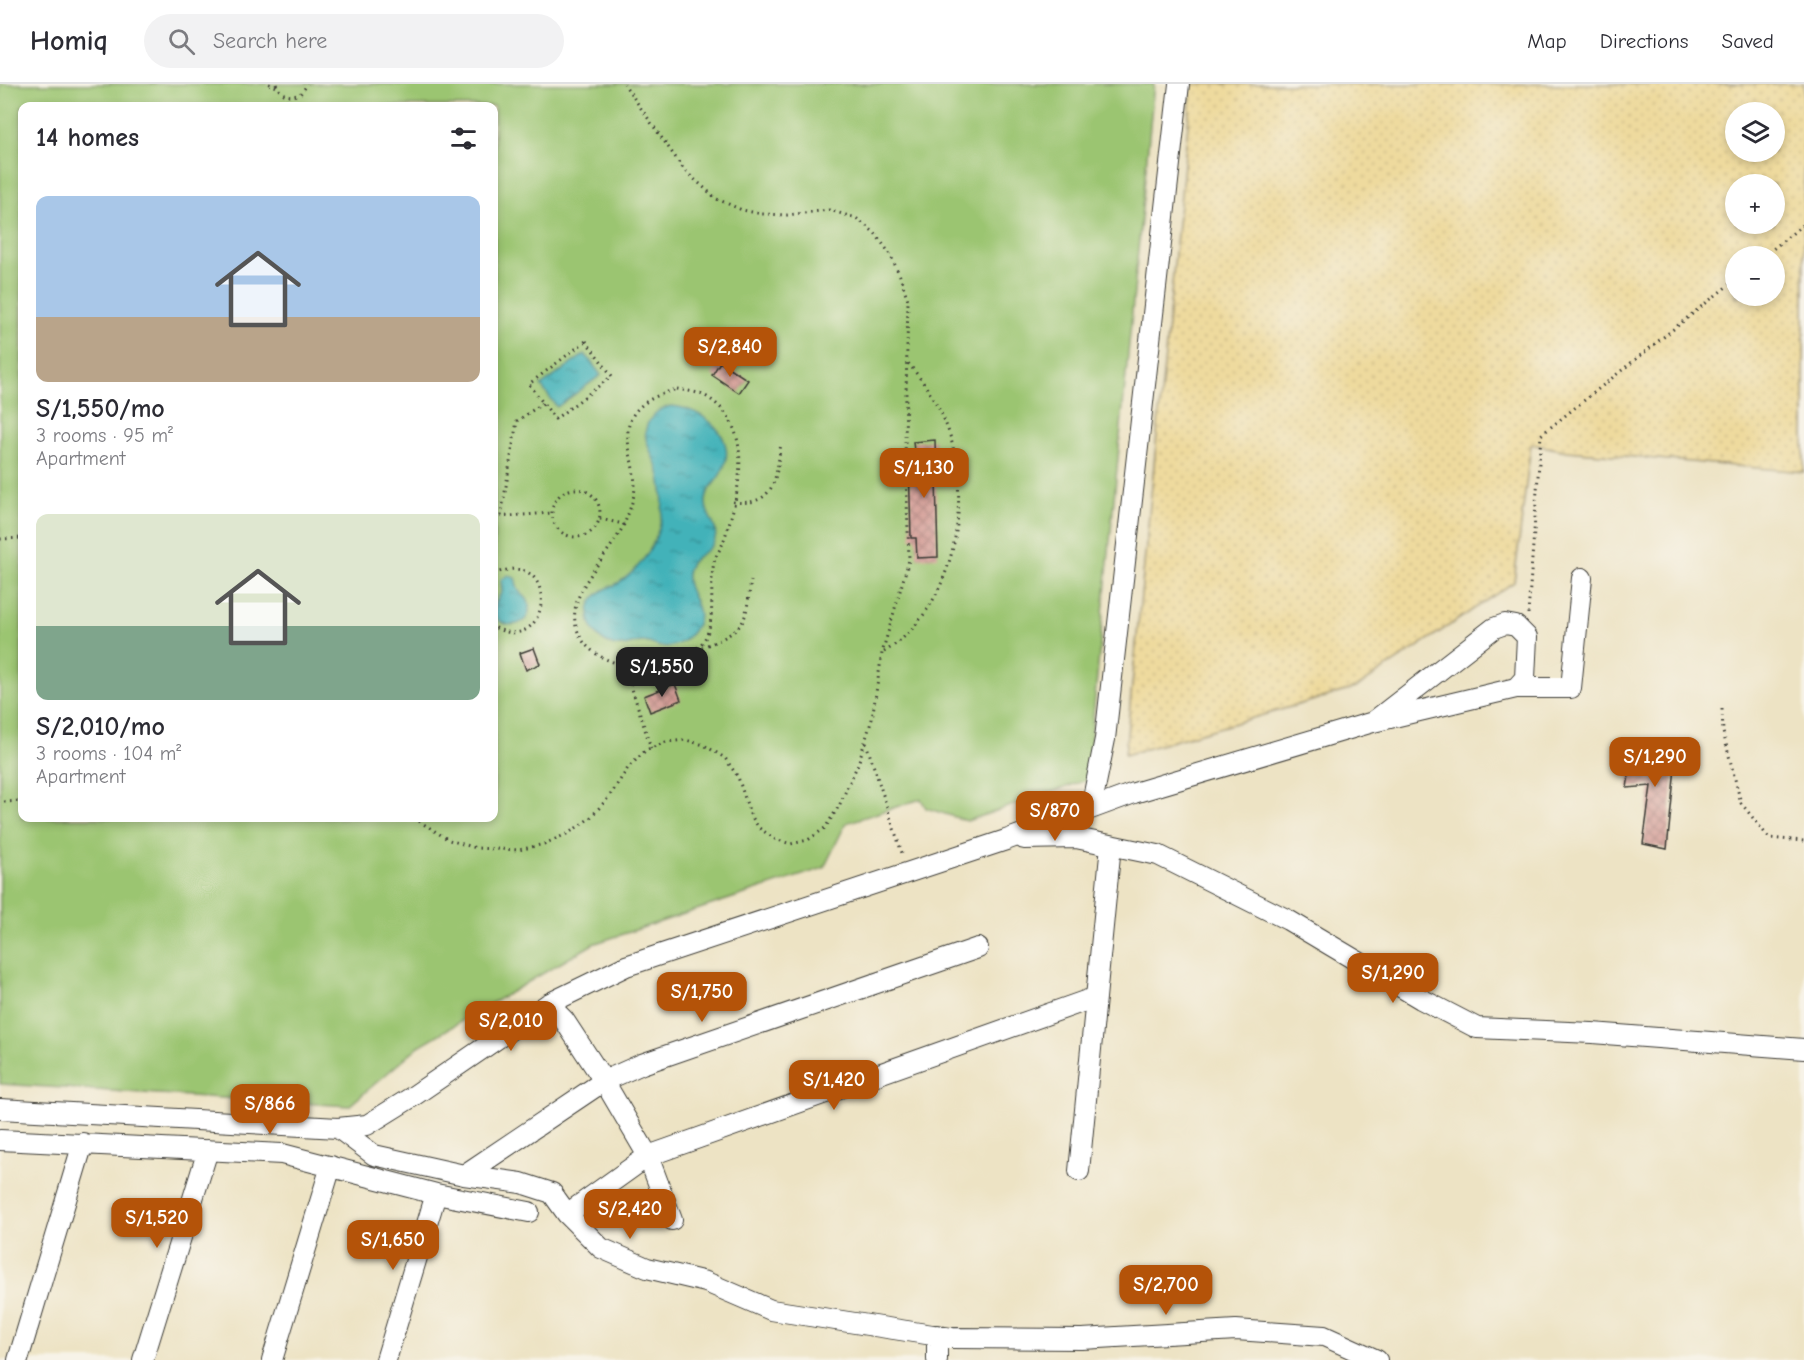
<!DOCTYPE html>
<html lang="en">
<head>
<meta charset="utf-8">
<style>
  :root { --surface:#fff; --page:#f2f2f3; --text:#2b2b33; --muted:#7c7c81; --line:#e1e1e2; --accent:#b45309 }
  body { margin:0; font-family:"Comic Neue",sans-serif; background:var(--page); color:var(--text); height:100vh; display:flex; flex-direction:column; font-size:22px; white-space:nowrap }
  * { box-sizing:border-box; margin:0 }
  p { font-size:20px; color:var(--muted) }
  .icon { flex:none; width:33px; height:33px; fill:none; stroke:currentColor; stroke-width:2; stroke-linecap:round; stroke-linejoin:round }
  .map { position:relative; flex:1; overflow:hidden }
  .details { position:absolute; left:18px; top:18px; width:480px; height:720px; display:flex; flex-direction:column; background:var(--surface); border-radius:12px; box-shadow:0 3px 9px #0003 }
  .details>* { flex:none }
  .buttons { position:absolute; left:1725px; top:18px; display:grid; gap:12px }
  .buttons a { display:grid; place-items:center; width:60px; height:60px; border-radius:50%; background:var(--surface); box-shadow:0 3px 9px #0003; font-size:30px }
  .price { position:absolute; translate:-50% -51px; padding:0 14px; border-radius:12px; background:var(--accent); color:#fff; font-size:20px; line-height:39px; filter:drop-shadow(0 2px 3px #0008) }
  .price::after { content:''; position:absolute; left:50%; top:36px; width:18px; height:14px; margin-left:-9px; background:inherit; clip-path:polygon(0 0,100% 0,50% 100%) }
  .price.active { background:#222; color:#fff }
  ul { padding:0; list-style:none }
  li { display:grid; align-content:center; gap:12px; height:318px; padding:0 18px }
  li span { display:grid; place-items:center; height:186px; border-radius:12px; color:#555 }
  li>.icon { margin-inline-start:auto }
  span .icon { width:108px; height:108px; fill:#fffc; stroke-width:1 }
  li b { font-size:26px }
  h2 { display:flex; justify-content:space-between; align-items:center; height:72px; padding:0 18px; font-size:26px }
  header { display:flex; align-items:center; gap:36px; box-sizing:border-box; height:84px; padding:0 30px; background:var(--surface); border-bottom:2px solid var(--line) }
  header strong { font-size:28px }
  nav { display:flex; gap:33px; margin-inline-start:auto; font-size:21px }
  .search { width:420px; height:54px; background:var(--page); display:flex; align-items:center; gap:15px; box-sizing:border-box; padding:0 21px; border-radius:33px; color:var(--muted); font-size:22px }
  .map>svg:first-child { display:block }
  .sand { fill:url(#sand-dots); stroke:#857b5d; stroke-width:1.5; fill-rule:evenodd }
  .park { fill:#9bc571; stroke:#5c7046; stroke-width:1.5; fill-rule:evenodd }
  .water { fill:url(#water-ripples); stroke:#2f676a; stroke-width:1.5 }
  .building { fill:url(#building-cross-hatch) }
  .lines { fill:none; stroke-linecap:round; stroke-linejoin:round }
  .minor-casing { stroke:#3b3a35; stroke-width:22 }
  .path { stroke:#3b3a35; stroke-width:3; stroke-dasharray:1.5 4.5; stroke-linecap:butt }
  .minor { stroke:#fff; stroke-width:20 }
</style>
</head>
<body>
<header>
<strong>Homiq</strong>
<div class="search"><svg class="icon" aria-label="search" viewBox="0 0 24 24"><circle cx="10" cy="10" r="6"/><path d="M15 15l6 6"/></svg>Search here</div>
<nav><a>Map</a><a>Directions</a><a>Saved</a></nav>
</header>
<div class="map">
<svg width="1804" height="1276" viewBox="0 0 1804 1276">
  <defs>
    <pattern id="sand-dots" width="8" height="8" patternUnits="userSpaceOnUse" patternTransform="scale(1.5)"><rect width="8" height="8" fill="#eeda9e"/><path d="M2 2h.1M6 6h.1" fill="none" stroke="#ccba88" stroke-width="1.8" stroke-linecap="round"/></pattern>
    <pattern id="water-ripples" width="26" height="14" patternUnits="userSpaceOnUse" patternTransform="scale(1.5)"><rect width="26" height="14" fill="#42b2b9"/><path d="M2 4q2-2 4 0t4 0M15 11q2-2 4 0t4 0" fill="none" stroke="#369096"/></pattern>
    <pattern id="building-cross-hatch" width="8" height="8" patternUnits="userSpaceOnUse" patternTransform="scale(1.5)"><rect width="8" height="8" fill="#d1958f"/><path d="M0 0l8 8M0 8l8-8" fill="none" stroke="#a97974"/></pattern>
  </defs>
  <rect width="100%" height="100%" fill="#f7f3e8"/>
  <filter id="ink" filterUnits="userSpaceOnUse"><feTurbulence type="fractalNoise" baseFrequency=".0167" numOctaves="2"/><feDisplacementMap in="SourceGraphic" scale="12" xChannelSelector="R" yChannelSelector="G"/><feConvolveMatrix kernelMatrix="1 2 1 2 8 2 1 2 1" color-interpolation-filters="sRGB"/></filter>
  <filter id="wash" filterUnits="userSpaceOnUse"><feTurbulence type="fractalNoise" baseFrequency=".008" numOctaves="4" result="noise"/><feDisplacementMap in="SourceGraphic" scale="24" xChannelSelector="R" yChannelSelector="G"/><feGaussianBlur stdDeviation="1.35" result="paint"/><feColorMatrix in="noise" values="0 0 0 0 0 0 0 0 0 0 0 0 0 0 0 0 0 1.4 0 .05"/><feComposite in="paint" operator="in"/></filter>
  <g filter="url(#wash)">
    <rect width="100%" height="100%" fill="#ede3c4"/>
    <path class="sand" d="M1192 0H1804V388L1567 367 1531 360 1514 498 1356 604 1125 671ZM1736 28H1774V68H1736ZM1736 100H1774V140H1736ZM1736 172H1774V212H1736Z"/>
    <path class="park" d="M0 0H1154L1087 696 967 737 926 724 921 715 846 739 824 784 593 860 419 962 349 1022 0 1000ZM22 22H494V734H22Z"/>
    <path class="water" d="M585 270 601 291 557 323 541 302Z
      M671 322C703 324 741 354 721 389 716 399 707 404 706 416 704 431 719 441 715 455 711 469 693 470 688 485 680 511 715 524 689 552 683 558 674 563 665 563 657 564 651 558 643 558 631 558 626 565 612 561 591 555 580 525 598 510 603 505 611 503 618 499 636 488 650 470 657 450 664 432 664 410 660 392 656 372 635 352 652 333 657 326 663 324 671 322Z
      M508 491 515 494C517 498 516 503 519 507 524 513 529 514 529 522 532 552 475 545 502 508L501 496Z"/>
    <g id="blocks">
      <path class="building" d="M720 278 748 296 739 309 712 291Z
        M935 356 938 473 917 474 916 454H911L909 377 915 376 913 358Z
        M534 564 540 580 526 586 520 569Z
        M675 600 681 616 650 628 644 612Z
        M1634 660 1677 663 1667 765 1643 760 1651 702 1627 704Z"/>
    </g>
  </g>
  <g filter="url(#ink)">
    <use href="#blocks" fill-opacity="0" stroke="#3b3a35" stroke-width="1.5"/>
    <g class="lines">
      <defs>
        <path id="minor" d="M1516 604H1571L1582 494
          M1091 724 1105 655 1179 0
          M1024 755 1076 754 1158 771 1288 836 1421 915 1477 944 1592 949 1804 965
          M548 920 564 936 604 997 648 1072 672 1136
          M0 1025 338 1044 367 1041 412 1013 548 920 626 882 1006 756 1134 709 1373 638 1516 604 1525 594 1527 553 1516 542 1505 540 1494 544 1373 638
          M338 1044 374 1071 464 1091 521 1099 552 1109 567 1130 601 1164 647 1184 706 1198 771 1226 952 1254 1082 1255 1236 1246 1324 1252 1377 1276
          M0 1056 282 1070 436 1110 529 1128
          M1079 1087 1111 761
          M464 1091 604 997 642 980 978 864
          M567 1130 648 1072 1096 913
          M18 1276 83 1059
          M143 1276 208 1066
          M272 1276 331 1082
          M386 1276 436 1110
          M937 1276V1251"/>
      </defs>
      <use href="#minor" class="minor-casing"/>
      <path class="path" d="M269 0 277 3
        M276 0C280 11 289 14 300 10L308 0
        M285 22 289 12
        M1764 172 1804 140
        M586 257 612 292 555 335 529 300Z
        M677 305C687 307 699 308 707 313 758 344 738 414 723 459 720 466 715 472 714 479 708 504 718 538 702 559 674 593 589 592 576 542 566 507 612 470 625 438 629 428 634 415 635 404 635 390 631 377 629 363 622 327 646 314 677 305Z
        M552 429a24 24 0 1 1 48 0a24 24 0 1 1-48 0Z
        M733 418C777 423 776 392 781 359
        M501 432 517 337 543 319
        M494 433 552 429
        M600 435 624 440
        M0 455 22 454
        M494 490C562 461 552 575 494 543
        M1528 530 1541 351 1736 195
        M696 565C711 560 737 551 744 535 748 524 749 509 751 497
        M884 568C948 529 969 438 954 368 948 335 929 304 908 279
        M625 583 651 664
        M1722 625 1723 648 1741 719 1769 754 1804 757
        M866 659 903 772
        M4 718 22 717
        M414 734 449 756 476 764 519 766 544 760 569 749 590 734 609 713 628 684 646 666 666 658 686 656 704 661 725 674 738 693 750 730 759 744 775 755 791 760 808 756 825 744 839 722 858 680 872 635 882 569 909 476 905 357 908 216 900 192 890 170 875 149 856 134 829 126 787 131 762 130 742 126 717 115 685 87 624 0"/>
      <use href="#minor" class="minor"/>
    </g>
  </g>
</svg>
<div class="buttons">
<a><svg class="icon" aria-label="layers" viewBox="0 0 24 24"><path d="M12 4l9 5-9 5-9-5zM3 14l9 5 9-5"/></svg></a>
<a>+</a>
<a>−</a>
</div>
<b class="price" style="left:730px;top:294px">S/2,840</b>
<b class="price" style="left:924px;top:415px">S/1,130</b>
<b class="price active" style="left:662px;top:614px">S/1,550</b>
<b class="price" style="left:1655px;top:704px">S/1,290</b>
<b class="price" style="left:1055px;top:758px">S/870</b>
<b class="price" style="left:1393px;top:920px">S/1,290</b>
<b class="price" style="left:702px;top:939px">S/1,750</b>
<b class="price" style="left:511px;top:968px">S/2,010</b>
<b class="price" style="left:834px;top:1027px">S/1,420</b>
<b class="price" style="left:270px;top:1051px">S/866</b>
<b class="price" style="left:630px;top:1156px">S/2,420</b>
<b class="price" style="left:157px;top:1165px">S/1,520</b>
<b class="price" style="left:393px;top:1187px">S/1,650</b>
<b class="price" style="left:1166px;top:1232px">S/2,700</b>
<section class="details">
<h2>14 homes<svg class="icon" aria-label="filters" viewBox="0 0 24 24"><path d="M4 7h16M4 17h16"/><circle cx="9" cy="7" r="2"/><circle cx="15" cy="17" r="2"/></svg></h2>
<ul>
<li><span style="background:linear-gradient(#a9c7e8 65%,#b9a48a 0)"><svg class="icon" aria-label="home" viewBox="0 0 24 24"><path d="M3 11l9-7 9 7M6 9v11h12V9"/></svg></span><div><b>S/1,550/mo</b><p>3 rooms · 95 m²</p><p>Apartment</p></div></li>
<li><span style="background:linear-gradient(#dfe7d0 60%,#7fa58c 0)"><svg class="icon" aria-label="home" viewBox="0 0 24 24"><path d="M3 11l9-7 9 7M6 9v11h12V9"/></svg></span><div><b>S/2,010/mo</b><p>3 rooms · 104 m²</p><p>Apartment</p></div></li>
</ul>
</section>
</div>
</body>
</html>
